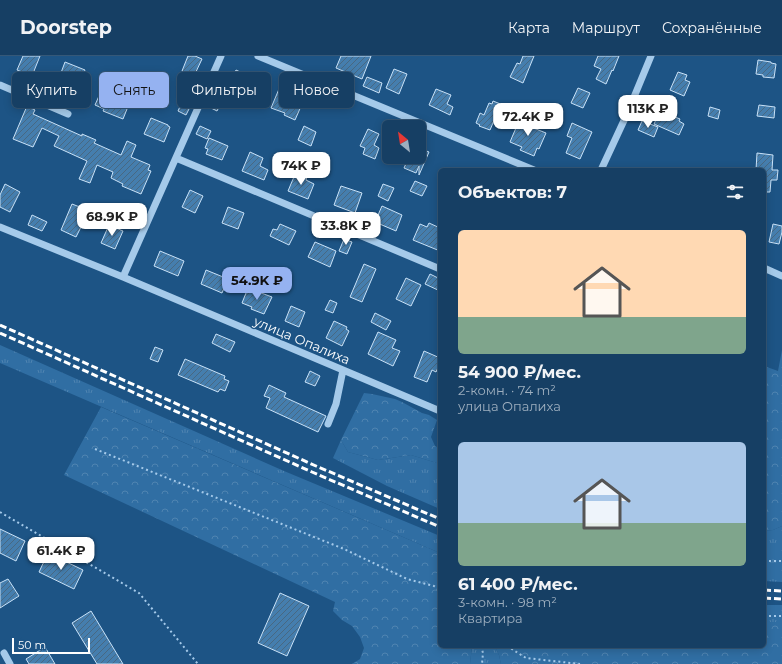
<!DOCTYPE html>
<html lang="ru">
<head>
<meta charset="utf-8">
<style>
  :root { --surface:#163f64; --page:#1f466a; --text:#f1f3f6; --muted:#9eafbf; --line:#355878; --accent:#95b2f1 }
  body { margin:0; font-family:Montserrat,sans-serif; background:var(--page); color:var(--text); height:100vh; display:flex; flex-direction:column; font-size:15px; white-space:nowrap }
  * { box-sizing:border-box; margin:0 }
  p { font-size:13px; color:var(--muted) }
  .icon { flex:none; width:22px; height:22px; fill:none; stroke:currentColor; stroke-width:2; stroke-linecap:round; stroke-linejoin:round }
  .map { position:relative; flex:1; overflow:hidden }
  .details { position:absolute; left:438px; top:112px; width:328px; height:480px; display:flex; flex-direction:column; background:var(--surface); border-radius:6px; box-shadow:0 2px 10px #0003,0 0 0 1px var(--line) }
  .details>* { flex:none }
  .guide { position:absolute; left:12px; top:16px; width:366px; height:36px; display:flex; gap:8px }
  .needle { width:26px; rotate:330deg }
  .controls { position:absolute; left:382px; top:64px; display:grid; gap:8px }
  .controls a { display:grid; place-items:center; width:44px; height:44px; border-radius:6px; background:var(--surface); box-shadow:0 2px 10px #0003,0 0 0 1px var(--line); font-size:20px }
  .scale { position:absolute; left:12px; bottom:10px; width:78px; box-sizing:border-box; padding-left:4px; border:2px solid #fff; border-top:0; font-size:11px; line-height:14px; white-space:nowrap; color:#fff; -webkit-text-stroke:3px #1d5485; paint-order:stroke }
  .price { position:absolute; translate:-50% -34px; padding:0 9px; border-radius:8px; background:#fff; color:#222; font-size:13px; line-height:26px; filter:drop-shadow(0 1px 2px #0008) }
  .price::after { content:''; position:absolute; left:50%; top:24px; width:12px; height:9px; margin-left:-6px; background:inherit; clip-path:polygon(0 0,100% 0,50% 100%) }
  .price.current { background:var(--accent); color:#111 }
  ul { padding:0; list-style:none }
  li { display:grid; align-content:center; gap:8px; height:212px; padding:0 20px }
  li span { display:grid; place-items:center; height:124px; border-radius:6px; color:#555 }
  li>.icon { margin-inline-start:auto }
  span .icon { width:72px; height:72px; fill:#fffc; stroke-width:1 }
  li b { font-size:17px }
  h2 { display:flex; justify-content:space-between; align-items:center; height:48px; padding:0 20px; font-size:17px }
  .tag { padding:0 14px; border-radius:6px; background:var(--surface); box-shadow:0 2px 10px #0003,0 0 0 1px var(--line); font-size:14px; line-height:36px }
  .tag.current { background:var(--accent); color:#111 }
  header { display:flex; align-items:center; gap:24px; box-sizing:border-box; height:56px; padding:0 20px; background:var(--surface); border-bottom:1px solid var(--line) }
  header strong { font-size:19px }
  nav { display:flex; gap:22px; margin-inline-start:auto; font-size:14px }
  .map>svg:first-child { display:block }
  .grass { fill:url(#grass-tufts) }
  .forest { fill:url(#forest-crowns) }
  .building { fill:url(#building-hatch); stroke:#c9e2f8 }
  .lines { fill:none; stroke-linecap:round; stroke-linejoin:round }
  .path { stroke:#a5caea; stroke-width:2; stroke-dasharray:2 3; stroke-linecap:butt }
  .minor { stroke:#a5caea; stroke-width:7 }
  .rail { stroke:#fff; stroke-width:3; stroke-dasharray:7 3; stroke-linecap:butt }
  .labels { text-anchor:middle; stroke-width:3; stroke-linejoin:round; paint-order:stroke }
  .street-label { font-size:13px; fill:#fff; stroke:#1d5485 }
</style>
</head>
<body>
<header>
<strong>Doorstep</strong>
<nav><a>Карта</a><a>Маршрут</a><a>Сохранённые</a></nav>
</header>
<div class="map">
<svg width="782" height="608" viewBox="0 0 782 608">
  <defs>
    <pattern id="grass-tufts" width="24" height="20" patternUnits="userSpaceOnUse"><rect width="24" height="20" fill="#306ea3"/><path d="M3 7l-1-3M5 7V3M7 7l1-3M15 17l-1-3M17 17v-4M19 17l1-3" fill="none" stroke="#4f84b1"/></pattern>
    <pattern id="forest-crowns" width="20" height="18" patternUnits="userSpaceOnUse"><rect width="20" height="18" fill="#306ea3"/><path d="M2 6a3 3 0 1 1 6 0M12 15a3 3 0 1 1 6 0" fill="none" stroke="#4f84b1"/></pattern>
    <pattern id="building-hatch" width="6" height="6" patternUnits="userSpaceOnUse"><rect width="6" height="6" fill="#457eae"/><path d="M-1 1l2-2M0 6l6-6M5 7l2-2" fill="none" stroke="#486882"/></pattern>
  </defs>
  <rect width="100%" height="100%" fill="#1d5485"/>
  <path class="grass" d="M0 289 284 415 440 480V497L0 307Z
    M341 384 348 396 378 404 411 399 440 408V453L387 430 333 402Z
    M782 470V526L764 525V475L773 474Z
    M764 549H782V566H764Z
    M472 590H496V593L499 599 501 608H470Z"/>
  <path class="forest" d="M782 294V470L773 474 764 475V310L778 315Z
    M364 337 372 338 395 343 402 346 422 357 429 359 437 364 431 381 435 390 440 393V408L411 399 378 404 348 396 341 384Z
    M101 351 440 497V590H472L470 608H352L360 603 364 592 360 581 352 570 342 564 333 555 335 546 64 419Z
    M764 566H782V608H501L499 599 496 593V590H764Z"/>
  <path class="building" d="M23 0H40L32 20 17 14Z
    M188 0H195L202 3 194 20 182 15Z
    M341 0H371L362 23 336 12Z
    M523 0H534L523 27 510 21 517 7 520 8Z
    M598 0H619L613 15 612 14 606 28 596 23 601 13 594 10Z
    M758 4 771 6V7L776 8 774 22 763 21V19L756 18Z
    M65 6 85 14 74 41 55 33Z
    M394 13 407 18 399 38 386 32Z
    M236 14 257 24 248 42 236 36 238 32 229 28Z
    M678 16 687 19 685 24 690 26 684 40 670 34Z
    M367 21 382 27 379 37 363 30Z
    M105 32 115 36 113 41 129 48 123 63 103 55 104 53 95 49 102 33 104 34Z
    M578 32 590 37 583 52 571 47Z
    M279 33 303 44 307 34 315 38 309 51 302 48 295 64 284 59 285 57 271 52Z
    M436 33 451 39 447 48 453 51 450 59 429 49Z
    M147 38 157 42 154 50 144 46Z
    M185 39 194 43 186 59 178 55Z
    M211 40 222 45 217 55 207 50Z
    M493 45 503 49 498 61 496 60 490 74 479 70 480 69 476 67 480 57 484 59 489 47 492 48Z
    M759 49 775 51 774 62 757 60Z
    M27 50 35 54 33 58 82 80V78L96 84 94 87 121 99 127 85 136 89 131 101 150 109 148 114 151 115 141 138 122 130 123 128 111 122 113 116 97 109 90 127 79 123 87 105 54 90 59 80 42 72 33 91 13 83Z
    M710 51 720 54 718 63 708 60Z
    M660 55 680 63 679 65 684 68 679 79 654 68Z
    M521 60 533 65 531 71 546 77 539 93 537 92 534 100 520 94 522 91 510 86Z
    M151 62 168 69V70L170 71 164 86 144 78Z
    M642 65 658 71 654 81 638 74Z
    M572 67 592 76 580 103 566 97 572 82 567 80Z
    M200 70 211 75 207 83 196 78Z
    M304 70 316 76 311 90 298 84Z
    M368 73 379 78 374 89 379 92 375 103 363 98 365 92 360 90Z
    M209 82 228 90 222 104 206 98 208 93 205 92Z
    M419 92 429 96 419 119V110L416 117 404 112 409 101H419Z
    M250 96 263 102 260 110 268 114 264 124 242 115Z
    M757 97 773 99 772 114H778L777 124H771L770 136H764V114H756Z
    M296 116 307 121 306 124 314 128 308 143 288 135Z
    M415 125 427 130 422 140 410 135Z
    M5 128 20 136 10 156 0 151V139Z
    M383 128 394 132 388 145 378 140Z
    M341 130 362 137 355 157 334 149Z
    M190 134 203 140 195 157 182 151Z
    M72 148 85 153 78 169 81 171 76 181 61 174Z
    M382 150 402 159 396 175 375 166Z
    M228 151 244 157 238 173 222 167Z
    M32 159 47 166 42 175 28 169Z
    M429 167 440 172V195L413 184 420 168 427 171Z
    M280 168 296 175 289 189 270 180 273 173 277 174Z
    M773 168 782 170V176L779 188 769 186Z
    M109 169 123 175 115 193 101 187Z
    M344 183 352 186 347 198 339 195Z
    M315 186 336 195 330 211 308 201Z
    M160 195 184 205 178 220 154 210Z
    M364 208 376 213 362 246 350 241Z
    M206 214 228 223 222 237 201 228Z
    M430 218 440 223V235L425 228Z
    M406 222 421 229 411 250 396 243Z
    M248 232 272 241 264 258 251 253 252 251 242 247Z
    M330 244 337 247 333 257 325 254Z
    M291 250 305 256 299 271 285 265Z
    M375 257 391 265 386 274 371 266Z
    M334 265 347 271 346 273 349 275 342 290 326 282Z
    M378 276 396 284 392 292 400 295 393 310 368 298Z
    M216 278 235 286 230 296 212 287Z
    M155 291 163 294 158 306 150 303Z
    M424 295 440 302V307L436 316 432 314 427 326 414 321Z
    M185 303 225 320 224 323 229 325 225 335 220 333 218 336 178 319Z
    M310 315 320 320 315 330 305 326Z
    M269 329 286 337 284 341 326 360 318 376 266 352 270 342 264 340Z
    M0 473 25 485 16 505 0 497Z
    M48 497 83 514 74 533 39 516Z
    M8 523 19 540 0 552V527Z
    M280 537 309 550 287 600 258 587Z
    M91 555 123 608H97L72 567Z
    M45 591 55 608H29L26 603Z"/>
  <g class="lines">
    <path class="path" d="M95 393 344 493 407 523 434 530 440 535
      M0 456 139 537 198 608
      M764 505H782
      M764 560H782
      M481 590 483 597 482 608
      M507 590 526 602 580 608"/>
    <path class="minor" d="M258 0 534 114
      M0 29 68 58
      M176 102 440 213
      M601 114 627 58 651 0
      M0 171 123 221 440 355
      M764 212 782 220
      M123 221 221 0
      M328 368 336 348 343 314
      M4 597 10 608"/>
    <path class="rail" d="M0 269 316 410 440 463
      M0 277 312 416 440 471
      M764 534 782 535
      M764 542 782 543"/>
  </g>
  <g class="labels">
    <g class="street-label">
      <text transform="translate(302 284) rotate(23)" y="5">улица Опалиха</text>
    </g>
  </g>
</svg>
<div class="controls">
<a><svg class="needle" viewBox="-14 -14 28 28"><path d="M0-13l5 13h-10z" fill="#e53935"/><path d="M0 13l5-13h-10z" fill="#9eafbf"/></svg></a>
</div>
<div class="scale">50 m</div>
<b class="price" style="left:648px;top:73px">113K ₽</b>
<b class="price" style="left:528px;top:81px">72.4K ₽</b>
<b class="price" style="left:301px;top:130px">74K ₽</b>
<b class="price" style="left:112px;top:181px">68.9K ₽</b>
<b class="price" style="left:346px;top:190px">33.8K ₽</b>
<b class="price current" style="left:257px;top:245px">54.9K ₽</b>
<b class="price" style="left:61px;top:515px">61.4K ₽</b>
<div class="guide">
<a class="tag">Купить</a>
<a class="tag current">Снять</a>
<a class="tag">Фильтры</a>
<a class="tag">Новое</a>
</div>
<section class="details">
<h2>Объектов: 7<svg class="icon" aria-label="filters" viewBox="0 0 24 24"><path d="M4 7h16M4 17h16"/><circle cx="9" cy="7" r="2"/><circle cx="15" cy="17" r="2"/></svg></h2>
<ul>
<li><span style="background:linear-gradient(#ffd9b3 70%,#7fa58c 0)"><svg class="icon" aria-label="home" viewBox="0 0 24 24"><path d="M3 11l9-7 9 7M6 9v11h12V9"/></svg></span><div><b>54 900 ₽/мес.</b><p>2-комн. · 74 m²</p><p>улица Опалиха</p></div></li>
<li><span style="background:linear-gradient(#a9c7e8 65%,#7fa58c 0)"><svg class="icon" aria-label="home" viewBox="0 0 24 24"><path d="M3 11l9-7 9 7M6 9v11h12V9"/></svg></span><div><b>61 400 ₽/мес.</b><p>3-комн. · 98 m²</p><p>Квартира</p></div></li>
</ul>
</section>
</div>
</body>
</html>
